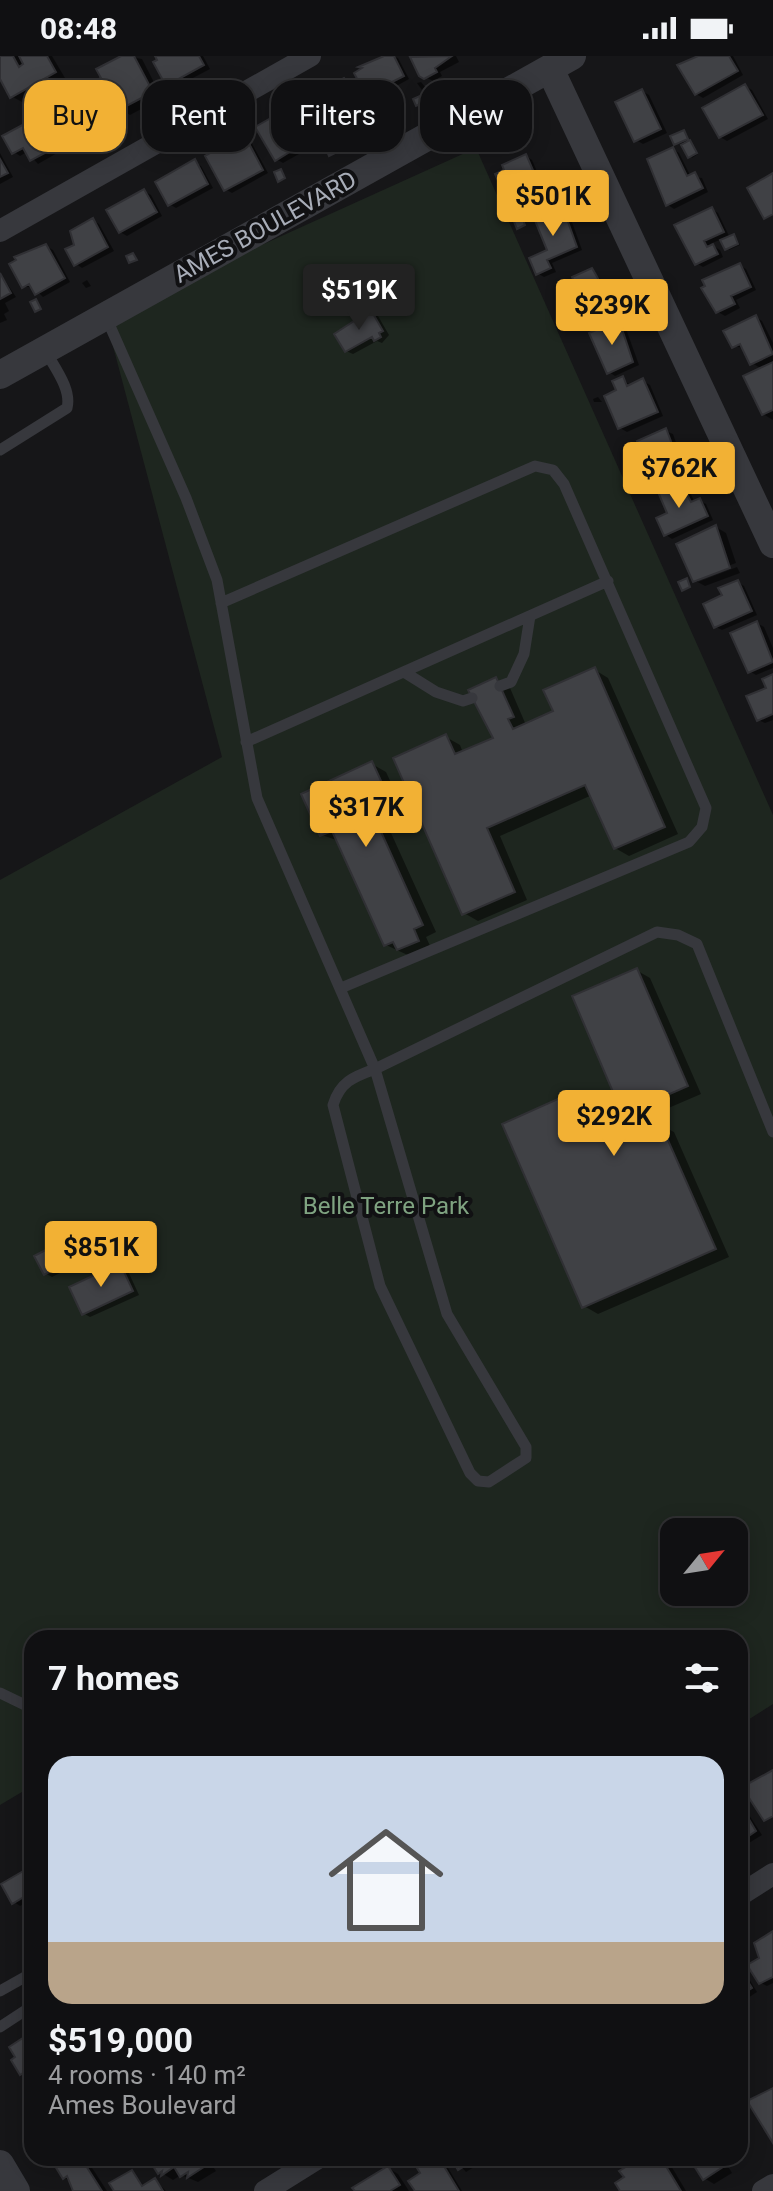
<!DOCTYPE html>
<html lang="en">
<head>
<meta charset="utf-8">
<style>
  :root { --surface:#101012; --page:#1e1e20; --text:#f1f3f6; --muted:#9c9d9f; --line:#303032; --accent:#f2b134 }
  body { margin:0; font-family:Roboto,sans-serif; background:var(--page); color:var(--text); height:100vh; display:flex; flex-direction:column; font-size:30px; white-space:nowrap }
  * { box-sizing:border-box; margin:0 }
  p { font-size:26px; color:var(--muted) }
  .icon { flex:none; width:44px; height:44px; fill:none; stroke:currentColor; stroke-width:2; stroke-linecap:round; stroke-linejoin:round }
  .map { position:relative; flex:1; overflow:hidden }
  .sheet { position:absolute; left:24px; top:1574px; width:724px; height:536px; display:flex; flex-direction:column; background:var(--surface); border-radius:24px; box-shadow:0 4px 20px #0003,0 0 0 2px var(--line) }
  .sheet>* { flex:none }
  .banner { position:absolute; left:24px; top:24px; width:726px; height:72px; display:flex; gap:16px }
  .needle { width:52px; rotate:60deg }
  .buttons { position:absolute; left:660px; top:1462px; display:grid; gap:16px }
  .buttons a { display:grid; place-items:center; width:88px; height:88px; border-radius:16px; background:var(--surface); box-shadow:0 4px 20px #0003,0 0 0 2px var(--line); font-size:40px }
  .price { position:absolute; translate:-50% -68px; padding:0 18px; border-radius:8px; background:var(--accent); color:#111; font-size:26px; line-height:52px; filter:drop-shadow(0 2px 4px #0008) }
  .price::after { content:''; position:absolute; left:50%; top:48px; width:24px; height:18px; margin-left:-12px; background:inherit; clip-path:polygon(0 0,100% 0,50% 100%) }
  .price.on { background:#222; color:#fff }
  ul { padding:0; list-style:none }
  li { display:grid; align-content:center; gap:16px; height:424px; padding:0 24px }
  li+li { border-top:2px solid var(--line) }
  li span { display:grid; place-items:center; height:248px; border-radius:24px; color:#555 }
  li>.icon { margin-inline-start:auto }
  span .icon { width:144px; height:144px; fill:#fffc; stroke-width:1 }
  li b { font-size:34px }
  h2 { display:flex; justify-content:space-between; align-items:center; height:96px; padding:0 24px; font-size:34px }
  .pill { padding:0 28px; border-radius:24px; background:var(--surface); box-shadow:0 4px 20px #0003,0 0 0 2px var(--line); font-size:28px; line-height:72px }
  .pill.on { background:var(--accent); color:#111 }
  .status { display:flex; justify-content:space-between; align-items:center; height:56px; padding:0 40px; background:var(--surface); direction:ltr }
  .status svg { height:22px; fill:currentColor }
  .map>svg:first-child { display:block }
  .green { fill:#1e261f; fill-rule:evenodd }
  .shadow { fill:#0007 }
  .building { fill:#404145; stroke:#303034; stroke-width:2 }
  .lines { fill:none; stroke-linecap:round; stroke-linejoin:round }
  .service { stroke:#37383d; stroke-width:11 }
  .minor { stroke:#37383d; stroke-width:22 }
  .tertiary { stroke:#37383d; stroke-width:28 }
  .labels { text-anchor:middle; stroke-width:8; stroke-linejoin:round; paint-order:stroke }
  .street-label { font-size:24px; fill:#a8adb8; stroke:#111113 }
  .park-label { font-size:24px; fill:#7fa381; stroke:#111113 }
</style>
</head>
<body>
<div class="status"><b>08:48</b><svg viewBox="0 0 49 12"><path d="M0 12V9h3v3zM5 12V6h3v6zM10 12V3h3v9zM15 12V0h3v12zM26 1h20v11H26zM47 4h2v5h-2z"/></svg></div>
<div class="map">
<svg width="773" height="2135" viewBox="0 0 773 2135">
  <rect width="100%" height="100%" fill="#161618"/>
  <path class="green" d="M476 92 773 759V1648L740 1669V1582H32V1730L0 1749V824L222 701 105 260ZM674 1476H734V1536H674Z"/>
  <path class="shadow" d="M0 0H52L65 22 22 46 11 40 0 19Z
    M126 0 142 3 162 42 130 59 109 47 104 23Z
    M155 0H203L210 13 174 32 167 28Z
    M388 0 398 2 409 23 391 33 400 48 383 58 376 54Z
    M416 0H456L459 6 440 16 442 20 433 25 421 19 412 2Z
    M697 0H733L743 19 703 42 696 38 680 9Z
    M344 24 350 28 362 50 345 59 352 72 332 83 325 79Z
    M421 26 426 32 422 34 417 27Z
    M745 30 752 34 768 63 727 85 720 81Z
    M642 35 649 39 667 77 643 88 636 84Z
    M93 41 100 45 111 67 74 86 68 82Z
    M292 52 299 56 311 78 293 88 299 98 283 107 276 103Z
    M37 63 44 67 59 96 38 108 27 96 20 100 14 96Z
    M683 76 698 98 692 102 683 87 676 88Z
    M244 81 250 84 268 117 232 137 225 133Z
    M673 93 679 97 691 121 702 122 708 136 674 153 668 149Z
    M0 97 13 121 0 128Z
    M526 100 532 104 539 120 545 117 551 121 558 136 527 150 517 138 512 141 506 137Z
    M194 106 201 110 213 132 176 152 169 148Z
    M144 135 151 139 162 160 127 180 120 176Z
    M561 152 568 155 582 194 552 207 556 216 544 221 537 217 550 195Z
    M712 153 718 157 730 182H736L740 189 729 194 722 183 710 188 720 194 723 201 703 211 696 207Z
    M92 164 99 168 114 195 82 212 76 208V190Z
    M46 190 53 194 70 226 43 241 34 232 23 230Z
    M739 209 746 213 756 234 736 244 740 252 725 260 718 256Z
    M592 215 605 227 611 250 575 266 568 262 579 232Z
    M0 217 16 241 5 247 9 255 4 258 7 264 0 267Z
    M87 224 91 230 86 232 82 227Z
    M371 256 378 260 389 279 382 287 377 285 353 298 346 295V270Z
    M756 261 762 265 773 287V364L763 358 762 313 752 307 744 292 733 290Z
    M618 267 625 270 639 309 615 320 609 316Z
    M622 322 631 330 643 325 650 329 663 360 627 376 620 372 619 336Z
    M598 341 602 346H594L593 343Z
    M666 375 673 378 686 415 662 426 656 422Z
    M681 428 688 432 695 447 700 445 706 448 713 464 672 483 666 479Z
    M716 471 726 477 736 507 698 521V526L737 511 740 517 705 530 694 524Z
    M737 526 744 530 757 559 722 574 716 571 725 540Z
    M757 567 764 571 773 592V612L756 619 749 615Z
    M595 614 608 622 678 778 629 800 615 792 592 739 500 780 527 844 478 865 464 857 446 681 460 689 463 697 496 683V624L510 632 526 669 555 656Z
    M773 620V664L765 667 758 664Z
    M372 708 386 716 405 757 386 766 436 876 426 881 431 892 412 901 386 889 339 785 322 779Z
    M636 914 650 922 701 1038 636 1066 641 1077 660 1069 674 1076 729 1201 598 1258 584 1250 560 1044 574 1052 584 1076 625 1058 574 941Z
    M55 1191 61 1195 70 1212 52 1221 45 1217Z
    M120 1209 127 1213 139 1239 90 1261 83 1257Z
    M740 1745 762 1779 744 1790 740 1788Z
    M25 1817 32 1821V1843L20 1850 14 1846Z
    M773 1877V1927L767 1930 761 1927 762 1903Z
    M740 1908 757 1936 740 1947Z
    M32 1979V2023H31L21 2017 18 2002Z
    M740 2071 748 2083 740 2087Z
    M71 2102 87 2104 107 2135H75V2128L65 2122Z
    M153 2102H207L216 2115 198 2126 181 2119 173 2124 160 2116Z
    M214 2102H240L224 2111Z
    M413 2102H442L462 2135H417L423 2118Z
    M453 2102H489L466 2116Z
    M647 2102 667 2103 686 2135H622Z
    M692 2102H723L732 2117 714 2128 704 2122Z
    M388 2112 398 2118 409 2135H357Z
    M132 2116 145 2131 155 2124 166 2135H116Z"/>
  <path class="building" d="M0 0H13L19 11 23 8 19 0H47L56 16 10 42 0 23Z
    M121 0H134L153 36 119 54 114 46 108 49 95 25 101 22 96 13Z
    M155 0H199L204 9 166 30 153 6 157 4Z
    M384 0H394L404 20 386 29 394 44 374 55 354 17 362 12 358 11Z
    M452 0 435 12 437 16 424 23 419 20 410 1Z
    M698 0H729L738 15 695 39 677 9Z
    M344 22 357 46 340 55 347 68 324 80 304 43Z
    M745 28 763 59 719 82 702 52Z
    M642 33 661 73 634 86 615 46Z
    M93 39 105 63 66 83 54 59Z
    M422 39 425 46 416 50 413 43Z
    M292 50 306 74 288 84 293 94 275 105 255 71Z
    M37 61 54 92 30 105 23 92 12 98 2 80Z
    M684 74 688 83 674 89 670 80Z
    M244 78 263 114 224 135 205 100Z
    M690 84 697 97 688 102 681 89Z
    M333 87 337 96 329 100 325 90Z
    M673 91 687 120 695 116 703 132 666 150 647 103Z
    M526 98 535 119 545 115 553 132 519 147 513 134 504 138 495 118 504 114 502 109Z
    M0 103 8 117 0 121Z
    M195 103 208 128 168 150 155 126Z
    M281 113 285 122 278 126 274 116Z
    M773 117V158L764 163 747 132Z
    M144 133 157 156 119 177 106 154Z
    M562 149 577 191 547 204 551 212 536 219 529 202 547 194 534 162Z
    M712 151 724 176 704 185 707 191 713 188 718 198 695 209 674 169Z
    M521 159 525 169 517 173 513 163Z
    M93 162 108 191 74 210 65 193 74 189 70 175Z
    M734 178 738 188 725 194 720 184Z
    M46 188 65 222 35 239 29 228 22 232 9 208 16 204 14 201Z
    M133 197 137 204 129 207 126 200Z
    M740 207 751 231 731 240 735 248 716 257 701 232 705 230 702 224Z
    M592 212 607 238 603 240 606 246 567 263 557 239 576 231 572 221Z
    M0 217 11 237 0 243Z
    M36 243 41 253 35 256 30 246Z
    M371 254 383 275 379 277 381 281 374 285 372 281 345 296 334 278Z
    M756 259 773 298 750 309 740 288 732 292 723 275Z
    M619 264 633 306 607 318 589 277Z
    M773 306V354L762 359 743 320Z
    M623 320 627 330 643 322 658 356 618 373 604 340 616 334 612 325Z
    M666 372 681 412 654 423 637 385Z
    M681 426 691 446 700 442 708 460 664 480 656 462 667 457 658 436Z
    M716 469 730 512 693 526 676 488Z
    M687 522 690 531 682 535 678 526Z
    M738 524 752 555 714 572 703 548 722 539 718 532Z
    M757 565 773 606 748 617 730 577Z
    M595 611 665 771 614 793 585 729 487 772 515 836 462 859 393 702 446 678 455 698 493 682 468 634 496 621 514 661 508 663 513 673 553 655 543 634Z
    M773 618V658L757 665 746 640 766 632 762 623Z
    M372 705 392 749 373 758 423 869 414 873 419 885 397 894 393 886 384 890 332 775 320 780 301 738Z
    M637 912 688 1030 624 1058 632 1078 660 1066 716 1193 582 1252 502 1068 560 1042 575 1077 622 1057 572 940Z
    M55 1189 64 1208 44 1219 34 1200Z
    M120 1207 133 1235 82 1259 69 1231Z
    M773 1714V1760L764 1765 742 1731Z
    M740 1748 756 1775 740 1786Z
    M25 1814 32 1826V1836L12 1848 1 1828Z
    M773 1875V1921L759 1928 747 1909 759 1902 754 1887Z
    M740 1913 752 1932 740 1940Z
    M32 1976V2011L20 2019 11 2004 15 2001 9 1991Z
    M773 2032V2087L747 2045Z
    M68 2102H81L102 2135H73L67 2120 63 2123 55 2110Z
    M148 2102H203L207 2109 187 2122 188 2116 180 2121 174 2111 161 2120 162 2115 158 2118Z
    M411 2102H439L459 2135H415L408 2125 420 2117Z
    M451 2102H477L458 2114Z
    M641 2102H661L681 2135H620L615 2127 624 2121 619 2115Z
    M689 2102H717L723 2111 703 2124Z
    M388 2110 400 2129 390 2135H355L352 2132Z
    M132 2114 142 2130 155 2122 163 2135H114L109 2127Z"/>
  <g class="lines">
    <path class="service" d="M106 261 186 442 217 524 257 742 375 1013 447 1258 526 1391V1402L489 1426 478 1425 470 1417 380 1230 333 1049C340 1026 353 1021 375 1013L657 876 678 879 697 888 773 1076
      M0 394 67 352C72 333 54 311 45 294
      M221 547 535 410 553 414 564 428 706 752 702 771 689 786 341 932
      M404 616 436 636 463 645 472 642
      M500 630 511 626 524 598 530 560
      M246 686 608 525
      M0 1637 25 1649 32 1648
      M0 1935 32 1917
      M0 1971 32 1950"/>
    <path class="minor" d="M0 175 310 0
      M740 1839 773 1818
      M265 2135 318 2102
      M763 2135 773 2129"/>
    <path class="tertiary" d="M550 13 773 488
      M0 319 572 0
      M0 2108 16 2135"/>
  </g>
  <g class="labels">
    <g class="street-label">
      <text transform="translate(265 171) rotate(-29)" y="8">AMES BOULEVARD</text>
    </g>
    <g class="park-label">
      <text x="386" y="1158">Belle Terre Park</text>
    </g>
  </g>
</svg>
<div class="buttons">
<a><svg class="needle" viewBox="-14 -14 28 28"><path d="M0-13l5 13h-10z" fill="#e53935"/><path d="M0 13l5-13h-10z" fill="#9c9d9f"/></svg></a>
</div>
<b class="price" style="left:553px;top:182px">$501K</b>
<b class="price on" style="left:359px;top:276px">$519K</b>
<b class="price" style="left:612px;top:291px">$239K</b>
<b class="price" style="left:679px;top:454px">$762K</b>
<b class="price" style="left:366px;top:793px">$317K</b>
<b class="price" style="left:614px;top:1102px">$292K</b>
<b class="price" style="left:101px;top:1233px">$851K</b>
<div class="banner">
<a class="pill on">Buy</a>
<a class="pill">Rent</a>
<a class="pill">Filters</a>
<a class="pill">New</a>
</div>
<section class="sheet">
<h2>7 homes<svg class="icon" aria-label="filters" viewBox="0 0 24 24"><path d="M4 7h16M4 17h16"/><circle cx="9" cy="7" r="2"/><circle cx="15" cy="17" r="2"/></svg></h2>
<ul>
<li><span style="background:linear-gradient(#c9d6e8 75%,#b9a48a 0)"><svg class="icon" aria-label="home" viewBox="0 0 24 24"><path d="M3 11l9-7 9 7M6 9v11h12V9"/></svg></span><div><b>$519,000</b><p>4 rooms · 140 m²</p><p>Ames Boulevard</p></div></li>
</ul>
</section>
</div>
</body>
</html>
